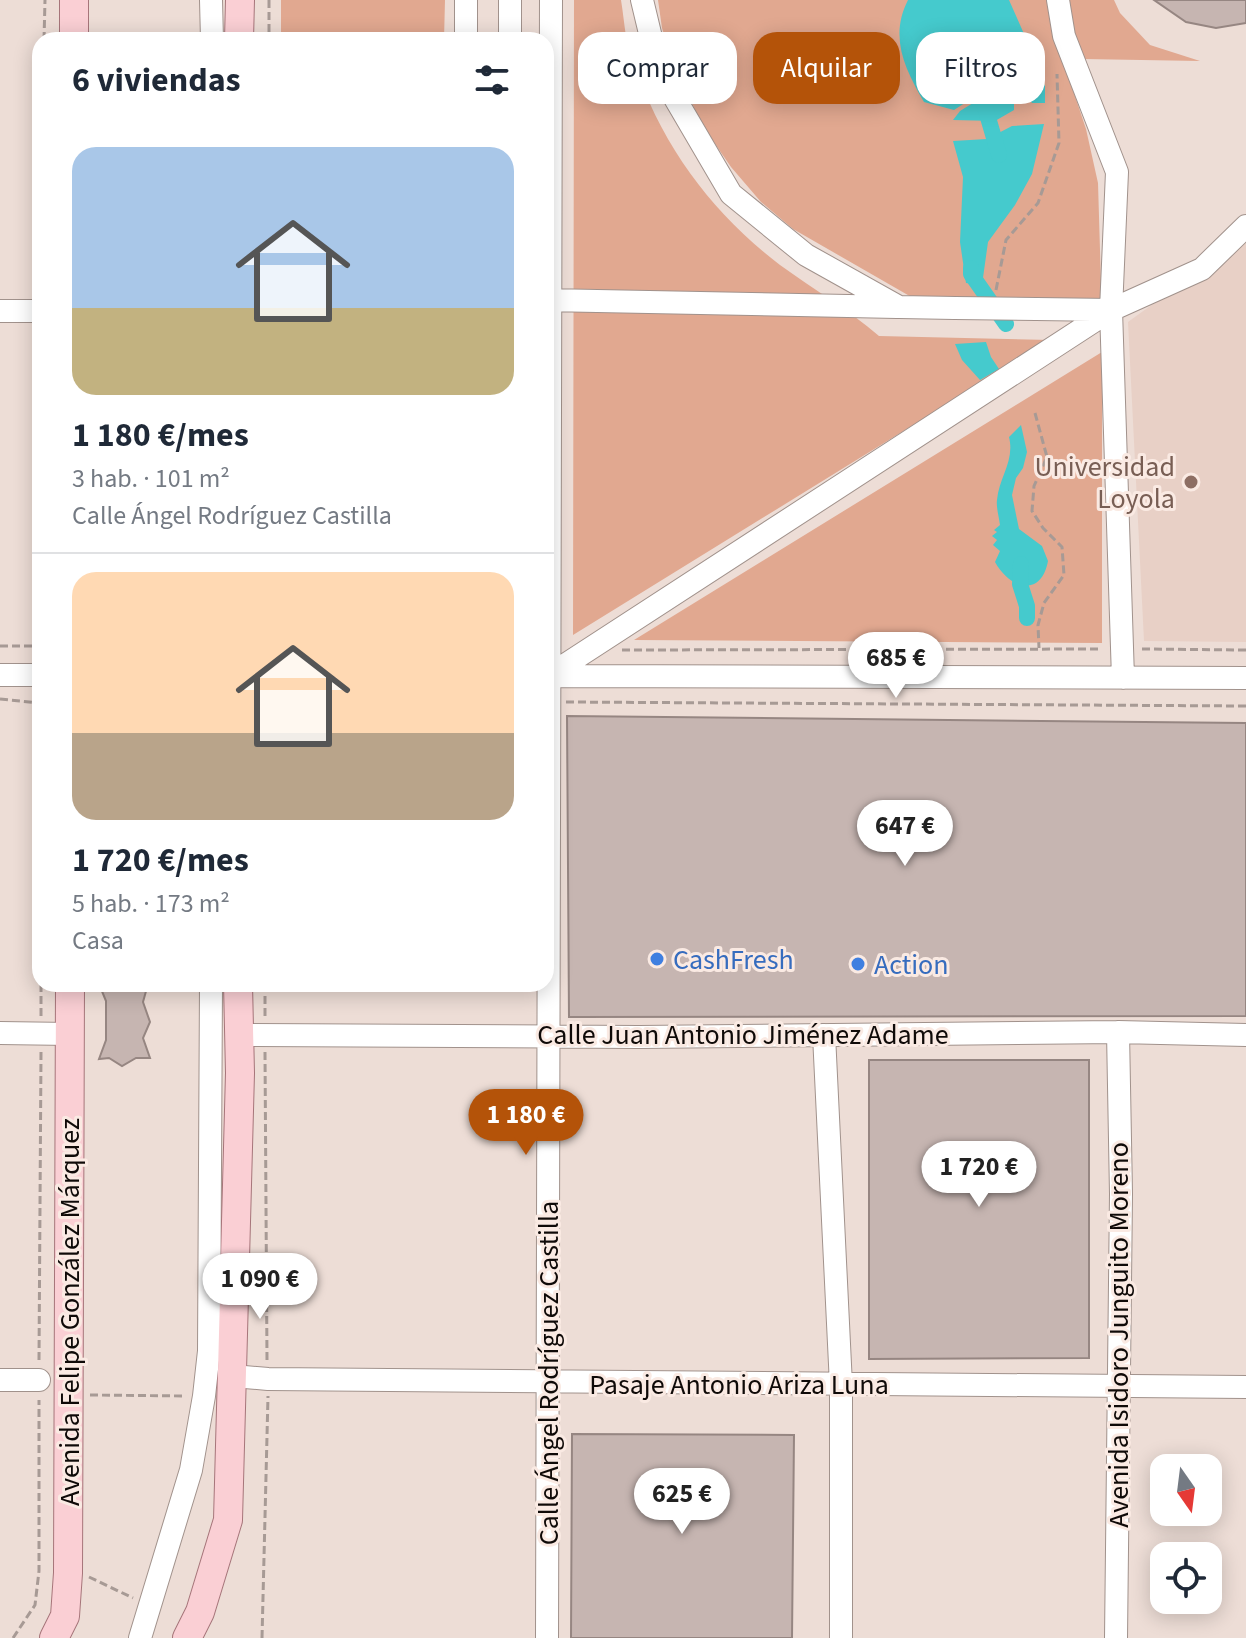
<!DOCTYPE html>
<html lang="es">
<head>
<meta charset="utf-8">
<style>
  :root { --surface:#fff; --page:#f6f6f7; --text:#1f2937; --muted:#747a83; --line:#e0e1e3; --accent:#b45309 }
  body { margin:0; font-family:"Source Sans 3",sans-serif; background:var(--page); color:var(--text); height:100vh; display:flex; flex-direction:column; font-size:30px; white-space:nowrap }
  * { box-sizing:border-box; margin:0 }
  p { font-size:26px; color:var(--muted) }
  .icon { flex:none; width:44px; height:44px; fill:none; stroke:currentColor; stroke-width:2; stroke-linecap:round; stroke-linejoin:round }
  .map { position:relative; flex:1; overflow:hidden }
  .details { position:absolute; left:32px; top:32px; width:522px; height:960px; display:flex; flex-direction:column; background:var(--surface); border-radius:24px; box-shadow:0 4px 20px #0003 }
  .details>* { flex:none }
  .top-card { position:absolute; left:578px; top:32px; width:548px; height:72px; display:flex; gap:16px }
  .needle { width:52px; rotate:166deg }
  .controls { position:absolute; left:1150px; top:1454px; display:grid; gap:16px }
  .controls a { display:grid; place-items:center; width:72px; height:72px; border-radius:16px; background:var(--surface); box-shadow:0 4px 20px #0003; font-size:40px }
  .price { position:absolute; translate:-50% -68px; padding:0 18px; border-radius:28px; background:#fff; color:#222; font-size:26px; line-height:52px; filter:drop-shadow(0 2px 4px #0008) }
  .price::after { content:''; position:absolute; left:50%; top:48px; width:24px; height:18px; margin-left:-12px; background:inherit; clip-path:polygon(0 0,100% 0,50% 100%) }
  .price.selected { background:var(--accent); color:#fff }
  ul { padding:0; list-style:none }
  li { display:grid; align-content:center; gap:16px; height:424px; padding:0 40px }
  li+li { border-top:2px solid var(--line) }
  li span { display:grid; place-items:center; height:248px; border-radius:24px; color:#555 }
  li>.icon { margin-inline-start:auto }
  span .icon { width:144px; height:144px; fill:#fffc; stroke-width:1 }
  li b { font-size:34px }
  h2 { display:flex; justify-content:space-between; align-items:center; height:96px; padding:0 40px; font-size:34px }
  .pill { padding:0 28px; border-radius:24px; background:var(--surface); box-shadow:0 4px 20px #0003; font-size:28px; line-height:72px }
  .pill.selected { background:var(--accent); color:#fff }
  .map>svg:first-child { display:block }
  .built { fill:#e8d0c6 }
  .green { fill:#e1a890 }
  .water { fill:#45cacd }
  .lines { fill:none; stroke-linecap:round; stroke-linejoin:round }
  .canal { stroke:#45cacd; stroke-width:16 }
  .building { fill:#c6b5b1; stroke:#968682; stroke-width:2 }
  .minor-casing { stroke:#a1928c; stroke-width:24 }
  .major-casing { stroke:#a6757a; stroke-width:30 }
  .path { stroke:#a79a95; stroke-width:3; stroke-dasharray:8 4; stroke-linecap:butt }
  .minor { stroke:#fff; stroke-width:22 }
  .major { stroke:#facfd4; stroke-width:28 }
  .minor-bridge-casing { stroke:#a1928c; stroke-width:24; stroke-linecap:butt }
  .minor-bridge { stroke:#fff; stroke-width:22 }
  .education-dot { fill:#8d6e63; stroke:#faeae3; stroke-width:3 }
  .shop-dot { fill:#3f7fe0; stroke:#faeae3; stroke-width:3 }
  .labels { text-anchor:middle; stroke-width:6; stroke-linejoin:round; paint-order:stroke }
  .education-label { font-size:28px; fill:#785e54; stroke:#faeae3; text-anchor:end }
  .shop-label { font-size:28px; fill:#366cbe; stroke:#faeae3; text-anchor:start }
  .street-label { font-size:28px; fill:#0f0a08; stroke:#faeae3 }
</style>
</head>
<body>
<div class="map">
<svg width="1246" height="1638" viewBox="0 0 1246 1638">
  <rect width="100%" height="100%" fill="#edddd6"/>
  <path class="built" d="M1246 237V642L1144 641 1128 322Z"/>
  <path class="green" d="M281 0H445L444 40H281Z
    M574 0H621C623 12 624 24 626 36 628 50 634 64 639 77 667 153 716 216 780 265 813 289 848 309 879 336L1051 340 573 635Z
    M658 0H1047L1054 33 1086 129 1098 183 1102 317 927 306 793 229 761 202 731 167 704 128 673 64 662 28Z
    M1065 0H1114L1120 13 1150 45 1200 61 1083 59 1067 14Z
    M1102 352V643L634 640Z"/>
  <path class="water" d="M908 0H1009L1028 43 1017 52 1016 70 954 110 924 102C905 69 889 37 908 0Z
    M1037 69 1045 86V103H1032L1028 97 1014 104V110L995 121 953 120 960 111 1010 80 1017 83Z
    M1044 124 1032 174 1015 205 988 242 982 285 966 283 960 242 963 177 953 141 987 139 1012 126Z
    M986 342 991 357 999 369 980 380 962 360 955 344Z
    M1021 425 1027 452 1023 468 1016 478 1012 495 1019 529 1042 546 1048 561C1041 598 1010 589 995 562L1000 551 993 545 997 540 992 536 997 532 994 530 1000 525C999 517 996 507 997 500 999 477 1015 461 1009 437Z"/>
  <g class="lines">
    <path class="canal" d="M975 73 999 155
      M971 268V274L1006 324
      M1021 564 1020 584 1027 606V618"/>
  </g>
  <path class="building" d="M1154 0H1246V23L1216 28 1186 22Z
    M567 716 1246 723V1016L569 1017Z
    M99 984H148L143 1002 150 1022 143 1038 150 1058H136L122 1066 109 1058 99 1059 106 1040V1001Z
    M869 1060H1089V1358L869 1359Z
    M572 1434 794 1435 792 1638H571Z"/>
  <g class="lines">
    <defs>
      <path id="minor" d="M211 0 212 40
        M466 0V40
        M642 0 659 71 731 194 806 255 899 307 955 308
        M1058 0 1064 36 1117 172 1111 310 1123 678
        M510 40V0
        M546 300 897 307
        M1036 309 1111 310 1202 269 1246 226
        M0 311H40
        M0 675H40
        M546 676 1246 678
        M548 676 1111 310
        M0 1033 70 1034
        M239 1035 639 1037 1118 1032 1246 1035
        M824 1035 841 1385V1638
        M233 1376 268 1379 1246 1387
        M0 1380H39
        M140 1638 191 1470 204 1396 209 1351 211 984
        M547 1638 551 0
        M1116 1638 1121 1194 1118 1032"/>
      <path id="major" d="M74 0V40
        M239 40 240 0
        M54 1638 65 1616 68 1573 70 984
        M187 1638 200 1612 228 1520 240 1073 238 984"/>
    </defs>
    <use href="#minor" class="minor-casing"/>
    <use href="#major" class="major-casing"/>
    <path class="path" d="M269 0V40
      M44 40 45 0
      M996 290 1006 240 1038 203 1059 143 1057 74
      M1035 413 1047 457 1034 486 1032 511 1043 528 1062 547 1064 575 1044 603 1038 625 1039 648
      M0 646H40
      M1142 649 1246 650
      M622 650 1102 649
      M0 699 40 703
      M566 702 1246 706
      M41 984V1016
      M265 984V1016
      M265 1052 267 1360
      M39 1360 41 1052
      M90 1395 186 1396
      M89 1577 133 1598
      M13 1638 35 1605 39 1571V1400
      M262 1638 268 1396"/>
    <use href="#minor" class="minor"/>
    <use href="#major" class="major"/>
    <defs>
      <path id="minor-bridge" d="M955 308 1036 309"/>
    </defs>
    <use href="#minor-bridge" class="minor-bridge-casing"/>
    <use href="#minor-bridge" class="minor-bridge"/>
  </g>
  <circle class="education-dot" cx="1191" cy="482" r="8"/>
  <g class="shop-dot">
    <circle cx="657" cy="959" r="8"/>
    <circle cx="858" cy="964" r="8"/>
  </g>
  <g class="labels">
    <g class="education-label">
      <text x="1175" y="476">Universidad<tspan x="1175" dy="32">Loyola</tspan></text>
    </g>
    <g class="shop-label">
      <text x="673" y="969">CashFresh</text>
      <text x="874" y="974">Action</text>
    </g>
    <g class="street-label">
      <text x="743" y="1044">Calle Juan Antonio Jiménez Adame</text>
      <text transform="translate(69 1312) rotate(-90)" y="10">Avenida Felipe González Márquez</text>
      <text transform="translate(1118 1335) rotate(-90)" y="10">Avenida Isidoro Junguito Moreno</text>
      <text transform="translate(548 1373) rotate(-90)" y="10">Calle Ángel Rodríguez Castilla</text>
      <text x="739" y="1394">Pasaje Antonio Ariza Luna</text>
    </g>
  </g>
</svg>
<div class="controls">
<a><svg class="needle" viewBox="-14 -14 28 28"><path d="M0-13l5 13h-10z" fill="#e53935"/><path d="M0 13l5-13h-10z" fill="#747a83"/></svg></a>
<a><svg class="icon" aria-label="locate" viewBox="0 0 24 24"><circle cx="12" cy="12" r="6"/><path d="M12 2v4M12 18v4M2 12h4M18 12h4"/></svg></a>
</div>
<b class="price" style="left:896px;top:700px">685 €</b>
<b class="price" style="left:905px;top:868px">647 €</b>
<b class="price selected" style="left:526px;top:1157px">1 180 €</b>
<b class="price" style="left:979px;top:1209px">1 720 €</b>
<b class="price" style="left:260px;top:1321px">1 090 €</b>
<b class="price" style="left:682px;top:1536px">625 €</b>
<div class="top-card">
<a class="pill">Comprar</a>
<a class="pill selected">Alquilar</a>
<a class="pill">Filtros</a>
</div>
<section class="details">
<h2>6 viviendas<svg class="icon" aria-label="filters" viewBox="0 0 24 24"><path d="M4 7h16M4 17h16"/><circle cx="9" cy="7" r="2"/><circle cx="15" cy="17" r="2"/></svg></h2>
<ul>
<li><span style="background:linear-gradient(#a9c7e8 65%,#c2b280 0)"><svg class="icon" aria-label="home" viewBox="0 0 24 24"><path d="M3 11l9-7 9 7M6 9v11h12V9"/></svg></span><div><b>1 180 €/mes</b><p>3 hab. · 101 m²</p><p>Calle Ángel Rodríguez Castilla</p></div></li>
<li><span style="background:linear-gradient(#ffd9b3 65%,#b9a48a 0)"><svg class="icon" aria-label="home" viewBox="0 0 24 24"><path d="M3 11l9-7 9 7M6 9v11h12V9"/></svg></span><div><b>1 720 €/mes</b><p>5 hab. · 173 m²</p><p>Casa</p></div></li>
</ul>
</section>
</div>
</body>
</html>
